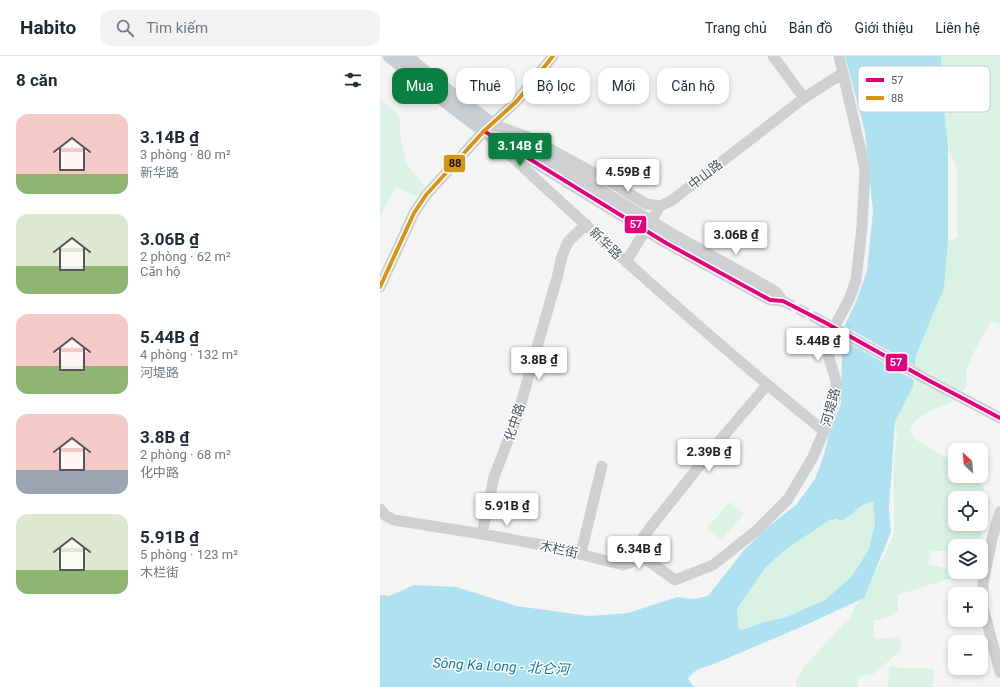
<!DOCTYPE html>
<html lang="vi">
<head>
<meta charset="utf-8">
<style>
  :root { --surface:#fff; --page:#f2f2f3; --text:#1f2937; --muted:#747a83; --line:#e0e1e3; --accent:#0b8043 }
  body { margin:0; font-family:Roboto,"Noto Sans SC",sans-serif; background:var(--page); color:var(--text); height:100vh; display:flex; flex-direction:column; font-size:15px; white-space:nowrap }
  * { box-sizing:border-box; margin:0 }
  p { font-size:13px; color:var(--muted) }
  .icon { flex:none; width:22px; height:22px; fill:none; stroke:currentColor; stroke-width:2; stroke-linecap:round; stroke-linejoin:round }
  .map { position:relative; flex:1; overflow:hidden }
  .sheet { display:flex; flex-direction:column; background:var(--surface); width:380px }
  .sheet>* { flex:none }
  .top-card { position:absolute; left:12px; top:12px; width:380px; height:36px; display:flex; gap:8px }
  .needle { width:26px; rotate:334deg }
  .fabs { position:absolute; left:568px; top:387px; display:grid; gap:8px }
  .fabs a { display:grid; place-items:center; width:40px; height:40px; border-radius:8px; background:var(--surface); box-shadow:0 2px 6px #0003; font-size:20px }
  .price { position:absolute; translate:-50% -34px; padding:0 9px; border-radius:4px; background:#fff; color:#222; font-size:13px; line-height:26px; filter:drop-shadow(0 1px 2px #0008) }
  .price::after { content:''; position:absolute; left:50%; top:24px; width:12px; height:9px; margin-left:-6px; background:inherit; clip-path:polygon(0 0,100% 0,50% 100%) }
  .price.selected { background:var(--accent); color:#fff }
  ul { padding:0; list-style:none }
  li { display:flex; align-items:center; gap:12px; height:100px; padding:0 16px }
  li span { display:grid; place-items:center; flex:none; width:112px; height:80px; border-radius:12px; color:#555 }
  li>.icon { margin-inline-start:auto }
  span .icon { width:48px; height:48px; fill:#fffc; stroke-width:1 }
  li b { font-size:17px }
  h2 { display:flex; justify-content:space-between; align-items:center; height:48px; padding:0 16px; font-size:17px }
  .pill { padding:0 14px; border-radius:12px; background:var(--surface); box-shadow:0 2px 6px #0003; font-size:14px; line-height:36px }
  .pill.selected { background:var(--accent); color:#fff }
  header { display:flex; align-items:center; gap:24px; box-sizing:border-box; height:56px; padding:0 20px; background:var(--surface); border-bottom:1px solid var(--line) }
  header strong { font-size:19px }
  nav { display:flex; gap:22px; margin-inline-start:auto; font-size:14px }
  .search { width:280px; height:36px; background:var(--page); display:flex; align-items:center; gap:10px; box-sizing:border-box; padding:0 14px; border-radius:12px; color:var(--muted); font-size:15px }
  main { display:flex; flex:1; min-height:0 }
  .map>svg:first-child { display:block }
  .green { fill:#d9f2e3; fill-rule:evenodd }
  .water { fill:#aee2f0; fill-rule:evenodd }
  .pier { fill:#f4f4f4 }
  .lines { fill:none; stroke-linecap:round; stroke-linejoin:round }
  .minor-tunnel { stroke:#d2d4d7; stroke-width:11; stroke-dasharray:11 5.5; stroke-linecap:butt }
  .minor { stroke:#ced0d2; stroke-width:11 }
  .major { stroke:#caced1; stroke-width:13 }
  .minor-bridge { stroke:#ced0d2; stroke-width:11 }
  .bus-1-casing { stroke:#fff; stroke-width:7 }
  .bus-2-casing { stroke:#fff; stroke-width:7 }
  .bus-1 { stroke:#e5007d; stroke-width:4 }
  .bus-2 { stroke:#d49613; stroke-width:4 }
  .labels { text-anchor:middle; stroke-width:3; stroke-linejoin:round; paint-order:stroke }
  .street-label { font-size:13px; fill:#4a5661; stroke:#fff }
  .water-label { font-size:14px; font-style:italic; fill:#0c7c9b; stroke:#fff }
  .key { fill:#fff; stroke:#c9ccd0; stroke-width:1 }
  .key-label { font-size:11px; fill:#4a5661 }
  .line-badge { stroke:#fff; stroke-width:1.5 }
  .badge-label { font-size:11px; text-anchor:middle; font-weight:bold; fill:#fff }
  .pale-badge-label { font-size:11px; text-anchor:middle; font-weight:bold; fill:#111 }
</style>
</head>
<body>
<header>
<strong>Habito</strong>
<div class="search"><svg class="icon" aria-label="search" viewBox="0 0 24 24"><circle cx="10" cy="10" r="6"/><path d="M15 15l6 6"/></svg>Tìm kiếm</div>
<nav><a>Trang chủ</a><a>Bản đồ</a><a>Giới thiệu</a><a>Liên hệ</a></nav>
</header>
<main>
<section class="sheet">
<h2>8 căn<svg class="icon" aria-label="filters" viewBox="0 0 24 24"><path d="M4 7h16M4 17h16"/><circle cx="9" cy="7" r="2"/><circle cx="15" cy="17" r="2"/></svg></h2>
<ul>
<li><span style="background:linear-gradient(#f6c9c9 75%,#8fb573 0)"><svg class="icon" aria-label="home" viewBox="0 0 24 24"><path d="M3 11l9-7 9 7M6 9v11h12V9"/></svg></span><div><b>3.14B ₫</b><p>3 phòng · 80 m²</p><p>新华路</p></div></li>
<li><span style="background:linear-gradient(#dfe7d0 65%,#8fb573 0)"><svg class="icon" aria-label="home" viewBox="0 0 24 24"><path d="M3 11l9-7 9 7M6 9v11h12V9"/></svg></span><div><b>3.06B ₫</b><p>2 phòng · 62 m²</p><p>Căn hộ</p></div></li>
<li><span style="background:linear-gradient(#f6c9c9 65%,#8fb573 0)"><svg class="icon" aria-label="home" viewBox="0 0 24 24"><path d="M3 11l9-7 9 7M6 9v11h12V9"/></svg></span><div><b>5.44B ₫</b><p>4 phòng · 132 m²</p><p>河堤路</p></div></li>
<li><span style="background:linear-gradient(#f6c9c9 70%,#9aa5b1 0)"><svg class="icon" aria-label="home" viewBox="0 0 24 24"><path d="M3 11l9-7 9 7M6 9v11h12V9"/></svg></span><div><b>3.8B ₫</b><p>2 phòng · 68 m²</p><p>化中路</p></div></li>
<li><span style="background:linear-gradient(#dfe7d0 70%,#8fb573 0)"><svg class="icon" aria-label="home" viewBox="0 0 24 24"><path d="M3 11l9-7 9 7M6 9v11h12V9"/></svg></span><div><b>5.91B ₫</b><p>5 phòng · 123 m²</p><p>木栏街</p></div></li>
</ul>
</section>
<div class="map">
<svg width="620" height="631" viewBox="0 0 620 631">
  <rect width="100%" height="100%" fill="#f4f4f4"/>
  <path class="green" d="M539 0H620V268L611 265 594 296 586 314 587 331 571 347 552 354 535 365 530 376 535 383 575 407V420H594L603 431 610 447 599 490H575V503L569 495H551L548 508 568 513 572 522 518 539V555L514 559 493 565 495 583 520 581 521 594 495 617 479 621 478 631H416L417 623 425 609 469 563 504 500 514 478V403L517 383 515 365 533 331 536 299 564 232 568 186 577 181V114L568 90 563 44ZM575 442H601V468H575Z
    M0 43 19 59 21 84 26 107 45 131 37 141 16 131 0 160Z
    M350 446 364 458 341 484 327 472Z
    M493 446 495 468 489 493 472 520 445 544 404 562 359 574 357 553 385 512 406 493 450 464 467 463C474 455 481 447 493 446Z
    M509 611 554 613 553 631H508Z"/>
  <path class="water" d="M465 0H561L563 44 568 90V186L564 232 536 299 533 331 515 365 509 453 511 476 484 542 428 568 329 610C319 612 313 615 308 623L315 631H0V539L9 540 34 529 76 531 137 550 209 560 248 557 297 541 313 543 328 540 364 494 388 471 416 449 435 423 444 399 450 374 461 348 462 298 458 286 462 275 476 246 487 215 493 155 485 76ZM493 446 495 468 489 493 472 520 445 544 404 562 384 566 365 573 359 574 357 553 385 512 406 493 450 464 457 463 460 465C473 461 478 447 493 446Z"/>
  <path class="pier" d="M463 269 537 311 536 325 458 281Z"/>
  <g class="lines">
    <path class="minor-tunnel" d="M403 245 434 261"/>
    <path class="minor" d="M393 0 424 42
      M112 68 148 81 229 125 266 148 280 150 291 145 424 42 463 17
      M104 75C215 178 326 280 444 375
      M133 81 193 117
      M125 88 188 127
      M291 177 395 235 403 245
      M286 187 390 244 403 245
      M246 206 280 150
      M0 231 34 157 46 139 104 75 137 45 173 0
      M548 324 620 362
      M0 453 6 460 14 464 102 478 168 490 243 509 250 507 253 503 264 480 270 472 336 389 387 329
      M620 456 612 483 603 527V551L620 616
      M102 478 114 421 137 361 177 222 182 200 188 186 206 168
      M256 496 295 524 333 509 376 475 408 443 433 401 444 375 456 339V325L449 302V292L452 276 470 241 476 224 482 170 485 113 459 0
      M201 497 222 410"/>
    <path class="major" d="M9 0 67 47 104 75
      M26 0 72 38 112 68"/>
    <path class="minor-bridge" d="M193 117 291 177
      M188 127 286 187
      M434 261 548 324"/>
    <defs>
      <path id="bus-1" d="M104 75 286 187 390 244 403 245 446 267 548 324 620 362"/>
      <path id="bus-2" d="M0 231 34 157 46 139 104 75 137 45 173 0"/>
    </defs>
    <use href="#bus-1" class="bus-1-casing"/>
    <use href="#bus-2" class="bus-2-casing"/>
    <use href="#bus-1" class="bus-1"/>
    <use href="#bus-2" class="bus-2"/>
  </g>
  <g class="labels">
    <g class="street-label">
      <text transform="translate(325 118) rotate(-38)" y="5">中山路</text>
      <text transform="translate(226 187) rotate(44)" y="5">新华路</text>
      <text transform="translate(450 351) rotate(-75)" y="5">河堤路</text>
      <text transform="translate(134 366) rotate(-71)" y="5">化中路</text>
      <text transform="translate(179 493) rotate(12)" y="5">木栏街</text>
    </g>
    <g class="water-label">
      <text transform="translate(121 610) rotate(3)" y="5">Sông Ka Long - 北仑河</text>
    </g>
  </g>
  <rect x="478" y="10" width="132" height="46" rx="6" class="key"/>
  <rect x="486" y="22" width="18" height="4" fill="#e5007d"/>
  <rect x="486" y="40" width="18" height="4" fill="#d49613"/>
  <g class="key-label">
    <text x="511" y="28">57</text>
    <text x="511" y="46">88</text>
  </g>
  <g class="line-badge">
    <rect x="63" y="98" width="23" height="19" rx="4" fill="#d49613"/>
    <rect x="244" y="159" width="23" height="19" rx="4" fill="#e5007d"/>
    <rect x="505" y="297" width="23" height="19" rx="4" fill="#e5007d"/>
  </g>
  <g class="badge-label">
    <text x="256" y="172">57</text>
    <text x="516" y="310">57</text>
  </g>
  <g class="pale-badge-label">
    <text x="75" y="111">88</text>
  </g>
</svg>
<div class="fabs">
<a><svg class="needle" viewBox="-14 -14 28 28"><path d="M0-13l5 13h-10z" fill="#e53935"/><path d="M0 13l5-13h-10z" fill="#747a83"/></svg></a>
<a><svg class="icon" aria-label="locate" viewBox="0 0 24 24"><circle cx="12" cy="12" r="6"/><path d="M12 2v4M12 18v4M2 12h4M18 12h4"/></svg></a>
<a><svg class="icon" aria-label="layers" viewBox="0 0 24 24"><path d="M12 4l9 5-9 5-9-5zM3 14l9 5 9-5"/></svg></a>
<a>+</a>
<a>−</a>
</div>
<b class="price selected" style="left:140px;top:111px">3.14B ₫</b>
<b class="price" style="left:248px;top:137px">4.59B ₫</b>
<b class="price" style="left:356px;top:200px">3.06B ₫</b>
<b class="price" style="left:438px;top:306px">5.44B ₫</b>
<b class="price" style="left:159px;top:325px">3.8B ₫</b>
<b class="price" style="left:329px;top:417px">2.39B ₫</b>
<b class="price" style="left:127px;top:471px">5.91B ₫</b>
<b class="price" style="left:259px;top:514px">6.34B ₫</b>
<div class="top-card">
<a class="pill selected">Mua</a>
<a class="pill">Thuê</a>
<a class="pill">Bộ lọc</a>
<a class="pill">Mới</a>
<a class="pill">Căn hộ</a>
</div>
</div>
</main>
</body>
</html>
